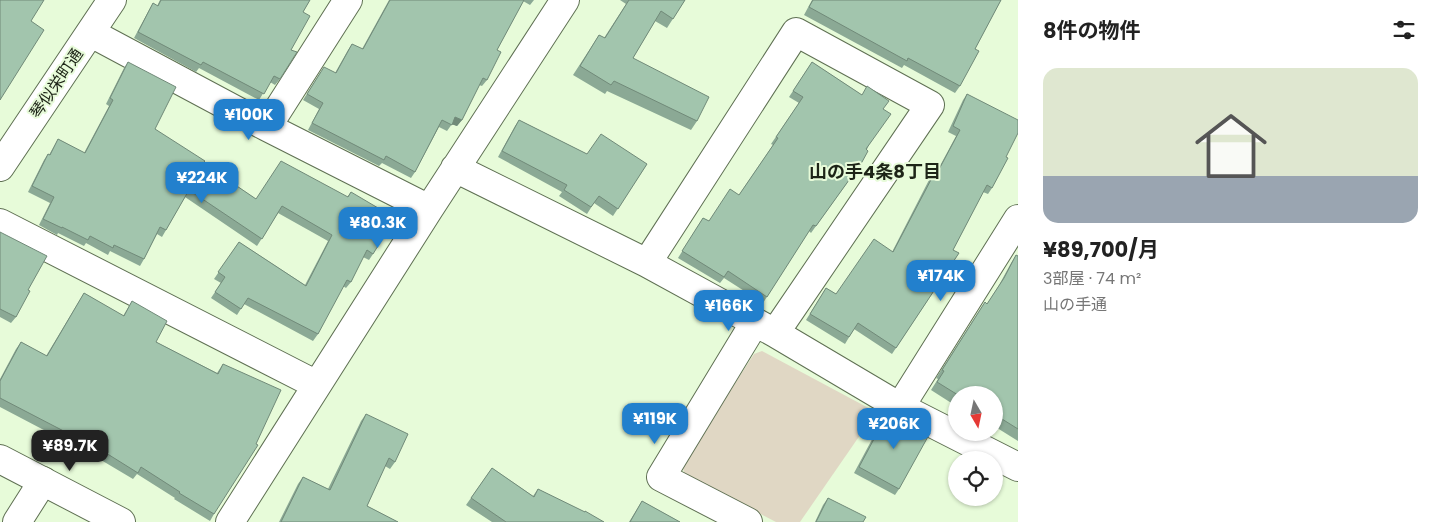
<!DOCTYPE html>
<html lang="ja">
<head>
<meta charset="utf-8">
<style>
  :root { --surface:#fff; --page:#f6f6f6; --text:#222; --muted:#767676; --line:#e0e0e0; --accent:#2280cd }
  body { margin:0; font-family:Poppins,"Noto Sans JP",sans-serif; background:var(--page); color:var(--text); height:100vh; display:flex; flex-direction:column; font-size:19px; white-space:nowrap }
  * { box-sizing:border-box; margin:0 }
  p { font-size:16px; color:var(--muted) }
  .icon { flex:none; width:28px; height:28px; fill:none; stroke:currentColor; stroke-width:2; stroke-linecap:round; stroke-linejoin:round }
  .map { position:relative; flex:1; overflow:hidden }
  .panel { display:flex; flex-direction:column; background:var(--surface); width:425px }
  .panel>* { flex:none }
  .needle { width:32px; rotate:171deg }
  .fabs { position:absolute; left:948px; top:386px; display:grid; gap:10px }
  .fabs a { display:grid; place-items:center; width:55px; height:55px; border-radius:50%; background:var(--surface); box-shadow:0 1px 4px #0004; font-size:25px }
  .price { position:absolute; translate:-50% -42px; padding:0 11px; border-radius:10px; background:var(--accent); color:#fff; font-size:16px; line-height:32px; filter:drop-shadow(0 1px 2px #0008) }
  .price::after { content:''; position:absolute; left:50%; top:30px; width:15px; height:11px; margin-left:-8px; background:inherit; clip-path:polygon(0 0,100% 0,50% 100%) }
  .price.selected { background:#222; color:#fff }
  ul { padding:0; list-style:none }
  li { display:grid; align-content:center; gap:10px; height:265px; padding:0 25px }
  li+li { border-top:1px solid var(--line) }
  li span { display:grid; place-items:center; height:155px; border-radius:15px; color:#555 }
  li>.icon { margin-inline-start:auto }
  span .icon { width:90px; height:90px; fill:#fffc; stroke-width:1 }
  li b { font-size:21px }
  h2 { display:flex; justify-content:space-between; align-items:center; height:60px; padding:0 25px; font-size:21px }
  main { display:flex; flex:1; min-height:0 }
  .map>svg:first-child { display:block }
  .green { fill:#e0d7c4 }
  .lines { fill:none; stroke-linecap:round; stroke-linejoin:round }
  .minor-casing { stroke:#5f7053; stroke-width:30 }
  .major-casing { stroke:#5f7053; stroke-width:30 }
  .minor { stroke:#fff; stroke-width:28 }
  .major { stroke:#fff; stroke-width:28 }
  .wall { fill:#8ba995 }
  .shaded-wall { fill:#718a79 }
  .building { fill:#a2c5ad; stroke:#718a79 }
  .labels { text-anchor:middle; stroke-width:4; stroke-linejoin:round; paint-order:stroke }
  .street-label { font-size:16px; fill:#1d2417; stroke:#e7fbd9 }
  .neighbourhood-label { font-size:18px; font-weight:bold; fill:#1d2417; stroke:#e7fbd9 }
</style>
</head>
<body>
<main>
<div class="map">
<svg width="1018" height="522" viewBox="0 0 1018 522">
  <rect width="100%" height="100%" fill="#e7fbd9"/>
  <path class="green" d="M762 351 876 412 800 522H776L685 475 682 465 754 354Z"/>
  <g class="lines">
    <defs>
      <path id="minor" d="M91 33 267 127 429 209
        M267 127 348 0
        M0 167 112 0
        M455 168 647 263 775 333 900 407 1018 467
        M0 223 317 385
        M647 263 796 32 930 105 775 333
        M900 407 1018 219
        M17 522 43 481
        M230 522 429 209 565 0
        M748 522 661 477 755 322"/>
      <path id="major" d="M0 459 121 522"/>
    </defs>
    <use href="#minor" class="minor-casing"/>
    <use href="#major" class="major-casing"/>
    <use href="#minor" class="minor"/>
    <use href="#major" class="major"/>
  </g>
  <path class="wall" d="M160 0H310L303 12 291 50 280 79 275 85 270 82 259 100 199 68 196 72 134 38 149 10 153 3 157 6Z
    M389 0H534L530 5 523 1 497 50 487 80 482 86 479 85 462 120 457 126 452 124 447 131 439 127 415 172 411 178 382 163 379 166 308 130 319 109 303 100 320 73H335L348 50 352 44 362 49Z
    M620 0H685L667 28 655 21 633 58 697 121 691 130 607 91 605 94 573 75 599 35 604 38 626 4Z
    M812 0H1001L975 49 960 86 955 93 904 65 902 68 804 15Z
    M128 62 155 129 203 163 256 199 347 197 351 192 373 254 369 260 363 257 351 282 346 288 343 286 318 334 313 341 244 304 237 315 211 298 221 283 214 279 239 242 305 285 328 241 278 213 257 246 185 197 162 237 157 234 144 259 140 266 110 251 108 255 86 243 84 246 58 233 57 235 39 225 50 203 28 192 44 160 48 154 49 155 58 139 84 153 109 106 106 104 124 68Z
    M812 62 883 109 862 162 811 233 809 231 763 303 724 278 720 283 678 258 703 218 709 221 739 195 773 145 771 144 799 103 789 97Z
    M967 94 1006 157 992 188 988 194 983 192 953 250 959 253 892 354 854 329 845 344 806 320 826 288 836 294 892 252 929 180 934 174 935 175 956 136 948 132 963 100Z
    M519 120 587 154 647 164 613 216 594 203 587 214 559 196 562 192 498 157 515 126Z
    M0 232 28 290 16 317 11 323 0 317Z
    M1016 255 1018 256V441L994 426V395H956V406L931 390 938 379 936 378 979 311 985 302 987 304 998 287 1011 263Z
    M84 293 123 316 132 301 156 342 217 373 223 364 214 514 210 521 174 499 175 498 137 474 133 479 101 460 0 407V379L16 349 21 342 46 356Z
    M889 411 899 489 895 495 854 473 884 417Z
    M366 414 395 462 390 469 385 466 367 506 398 522H279L298 484 303 477 328 489 361 421Z
    M492 468 533 496 538 489 604 522H492L466 505Z
    M828 498 863 522H815L823 505Z
    M642 501 680 522H629Z"/>
  <path class="shaded-wall" d="M455 117 462 120 457 126 451 124Z"/>
  <path class="building" d="M0 0H44L31 21 44 30 0 100Z
    M161 0H310L303 12 310 16 291 50 297 52 280 79 274 76 264 94 203 62 201 65 138 32 153 3 158 6Z
    M390 0H524L497 50 501 52 487 80 483 78 462 120 455 117 452 125 442 120 415 172 386 156 384 160 312 123 323 103 307 94 324 67 336 73 352 44 363 49Z
    M629 0H685L673 19 661 11 633 58 709 97 697 121 614 81 611 85 580 66 599 35 605 38Z
    M813 0H1001L975 49 979 51 960 86 908 58 907 61 809 7Z
    M128 62 176 87 155 129 205 161 203 163 256 199 281 161 348 197 351 192 395 218 373 254 367 250 351 282 347 280 318 334 248 298 241 309 215 292 225 277 218 272 239 242 306 286 332 235 282 206 262 239 189 190 166 230 160 227 144 259 114 245 113 248 90 236 88 240 62 227V228L43 219 54 197 32 186 48 154 50 155 58 139 85 153 113 100 110 98Z
    M812 62 862 95 867 86 889 101 883 109 891 114 866 149 868 151 862 162 816 226 813 225 767 297 728 271 724 277 682 251 703 218 709 221 730 189 739 195 778 138 776 137 803 97 793 91Z
    M967 94 1018 120V133L1006 157 1008 158 992 188 987 185 953 250 959 253 896 348 858 323 849 337 810 314 826 288 836 294 874 239 893 252 934 174 936 175 960 130 953 126Z
    M519 120 587 154 601 134 647 164 618 209 599 196 591 207 564 190 567 185 502 151Z
    M0 232 47 256 28 290 30 291 16 317 0 309Z
    M1016 255 1018 256V429L994 414V395H958L937 382 944 371 942 370 985 302 987 304 1004 278Z
    M84 293 124 316 132 301 167 321 156 342 218 374 223 364 281 390 256 444 258 445 214 514 179 493 180 492 141 467 138 473 106 453 0 398V381L21 342 47 356Z
    M889 411 930 433 899 489 859 467Z
    M366 414 408 434 395 462 389 458 367 506 398 522H281L303 477 330 490Z
    M492 468 534 497 538 489 585 512V511L604 522H506L471 498Z
    M828 498 866 517 863 522H816Z
    M642 501 680 522H630Z"/>
  <g class="labels">
    <g class="street-label">
      <text transform="translate(56 83) rotate(-56)" y="6">琴似栄町通</text>
    </g>
    <g class="neighbourhood-label">
      <text x="875" y="178">山の手4条8丁目</text>
    </g>
  </g>
</svg>
<div class="fabs">
<a><svg class="needle" viewBox="-14 -14 28 28"><path d="M0-13l5 13h-10z" fill="#e53935"/><path d="M0 13l5-13h-10z" fill="#767676"/></svg></a>
<a><svg class="icon" aria-label="locate" viewBox="0 0 24 24"><circle cx="12" cy="12" r="6"/><path d="M12 2v4M12 18v4M2 12h4M18 12h4"/></svg></a>
</div>
<b class="price" style="left:249px;top:141px">¥100K</b>
<b class="price" style="left:202px;top:204px">¥224K</b>
<b class="price" style="left:378px;top:249px">¥80.3K</b>
<b class="price" style="left:941px;top:302px">¥174K</b>
<b class="price" style="left:729px;top:332px">¥166K</b>
<b class="price" style="left:655px;top:445px">¥119K</b>
<b class="price" style="left:894px;top:450px">¥206K</b>
<b class="price selected" style="left:70px;top:472px">¥89.7K</b>
</div>
<section class="panel">
<h2>8件の物件<svg class="icon" aria-label="filters" viewBox="0 0 24 24"><path d="M4 7h16M4 17h16"/><circle cx="9" cy="7" r="2"/><circle cx="15" cy="17" r="2"/></svg></h2>
<ul>
<li><span style="background:linear-gradient(#dfe7d0 70%,#9aa5b1 0)"><svg class="icon" aria-label="home" viewBox="0 0 24 24"><path d="M3 11l9-7 9 7M6 9v11h12V9"/></svg></span><div><b>¥89,700/月</b><p>3部屋 · 74 m²</p><p>山の手通</p></div></li>
</ul>
</section>
</main>
</body>
</html>
